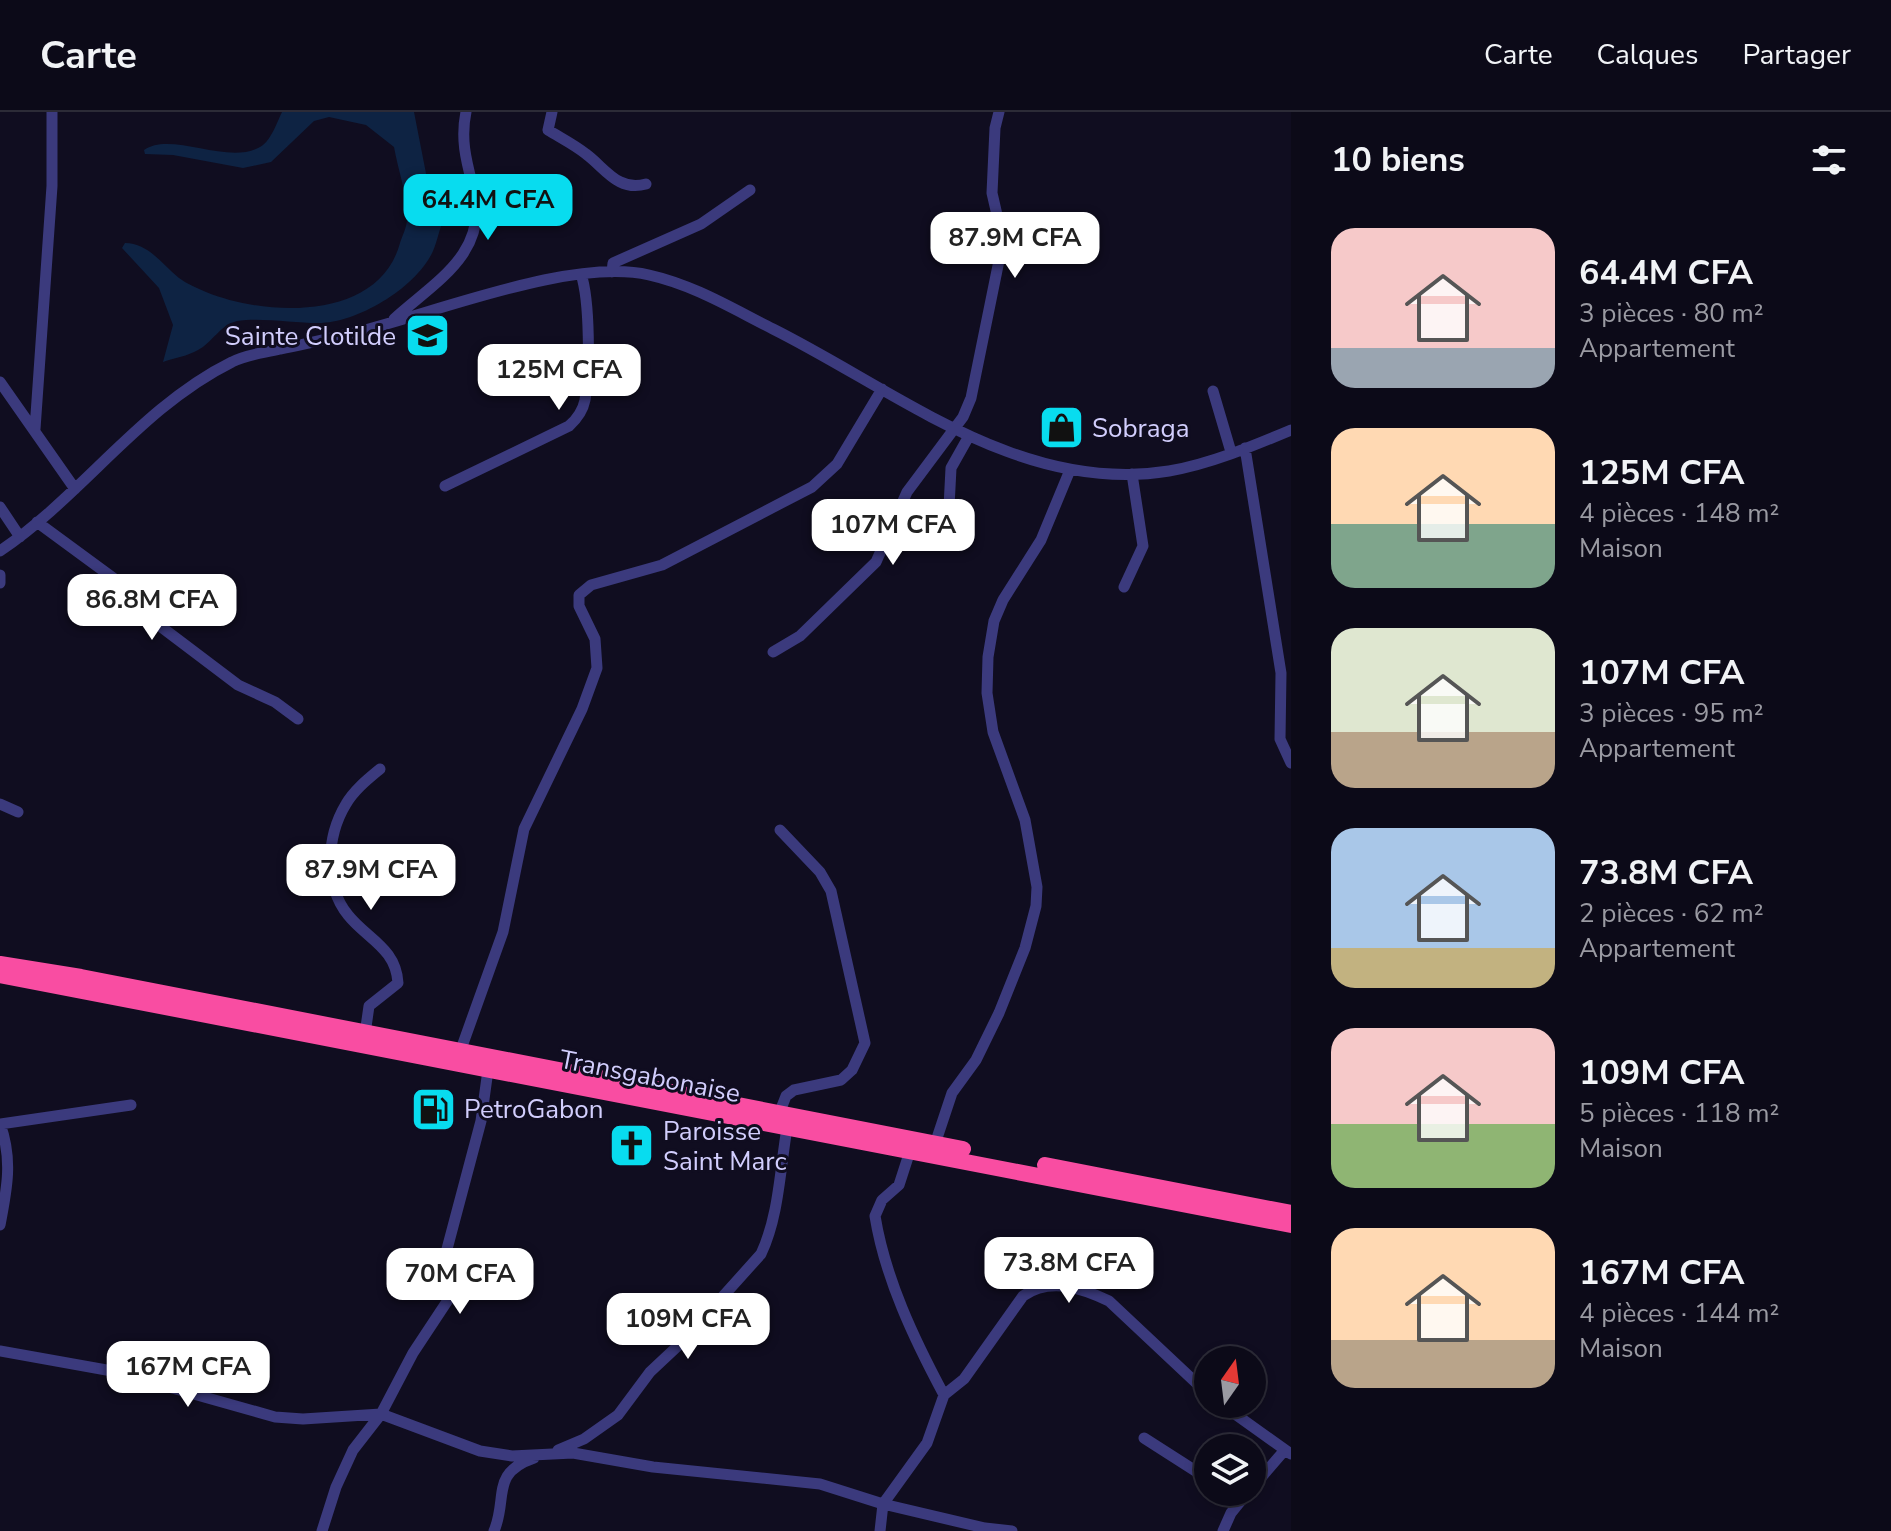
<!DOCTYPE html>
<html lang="fr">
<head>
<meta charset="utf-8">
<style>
  :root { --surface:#0c0a18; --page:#151321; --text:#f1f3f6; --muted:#9a9aa2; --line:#2c2b37; --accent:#08dcef }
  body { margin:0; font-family:"Nunito Sans",sans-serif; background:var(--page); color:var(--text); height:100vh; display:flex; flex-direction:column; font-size:30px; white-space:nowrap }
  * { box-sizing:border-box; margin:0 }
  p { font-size:26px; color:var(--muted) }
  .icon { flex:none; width:44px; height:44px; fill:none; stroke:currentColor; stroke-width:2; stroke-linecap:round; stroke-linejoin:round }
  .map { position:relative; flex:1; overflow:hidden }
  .details { display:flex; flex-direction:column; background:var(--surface); width:600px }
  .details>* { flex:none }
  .needle { width:52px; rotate:14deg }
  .buttons { position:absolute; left:1194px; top:1234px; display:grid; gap:16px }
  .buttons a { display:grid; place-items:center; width:72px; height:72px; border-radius:50%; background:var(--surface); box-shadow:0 4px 12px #0003,0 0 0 2px var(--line); font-size:40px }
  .price { position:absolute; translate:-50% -68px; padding:0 18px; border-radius:16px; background:#fff; color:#222; font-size:26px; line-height:52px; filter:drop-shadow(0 2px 4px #0008) }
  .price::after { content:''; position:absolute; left:50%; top:48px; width:24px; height:18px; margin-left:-12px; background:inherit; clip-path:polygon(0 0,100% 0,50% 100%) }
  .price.selected { background:var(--accent); color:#111 }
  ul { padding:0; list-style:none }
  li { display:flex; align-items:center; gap:24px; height:200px; padding:0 40px }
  li span { display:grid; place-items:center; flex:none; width:224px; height:160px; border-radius:24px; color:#555 }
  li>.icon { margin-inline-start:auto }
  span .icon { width:96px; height:96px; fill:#fffc; stroke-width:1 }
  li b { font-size:34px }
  h2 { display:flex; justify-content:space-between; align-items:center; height:96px; padding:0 40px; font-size:34px }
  header { display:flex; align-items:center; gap:48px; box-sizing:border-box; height:112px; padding:0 40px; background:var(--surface); border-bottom:2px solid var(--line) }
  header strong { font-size:38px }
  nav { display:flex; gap:44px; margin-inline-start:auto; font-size:28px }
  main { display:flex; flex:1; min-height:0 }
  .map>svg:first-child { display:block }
  .water { fill:#0e2343 }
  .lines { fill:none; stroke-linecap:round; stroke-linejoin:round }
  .minor { stroke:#3b3a7d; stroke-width:11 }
  .highway { stroke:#f94da2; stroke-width:16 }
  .labels { text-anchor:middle; stroke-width:6; stroke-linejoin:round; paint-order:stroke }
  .poi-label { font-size:26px; fill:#d2cefd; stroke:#100d20; text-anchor:start }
  .street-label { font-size:26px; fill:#d2cefd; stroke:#100d20 }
</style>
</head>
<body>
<header>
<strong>Carte</strong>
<nav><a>Carte</a><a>Calques</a><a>Partager</a></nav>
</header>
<main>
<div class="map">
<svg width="1291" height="1419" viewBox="0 0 1291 1419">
  <rect width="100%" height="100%" fill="#100d20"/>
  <path class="water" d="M282 0H414L431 87 444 99 445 105C439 116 438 128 433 139 417 175 358 211 318 211 295 211 259 205 237 209 220 213 212 231 198 238 188 244 174 246 163 250L173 213 159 176 122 136 125 131C148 131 162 152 179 166 187 172 197 176 206 180 267 205 379 209 400 131 402 124 407 115 407 107 408 85 398 58 394 35L366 13 329 5 314 9 271 50 243 56 173 43 145 42 144 38C172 18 231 56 263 33 272 26 277 10 282 0Z"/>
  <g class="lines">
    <path class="minor" d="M552 0 548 18C561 26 575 33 586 42 605 56 618 80 646 72
      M612 160 613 151 701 112 750 78
      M394 207C433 171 489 142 474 79 467 51 460 29 466 0
      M0 270 75 377
      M1213 279 1231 340
      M35 317 52 74V0
      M1245 336 1281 561 1280 627 1291 651
      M445 374 569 314C577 307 583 298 585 288 590 259 590 189 581 162
      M0 395 20 425
      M949 395 951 356 969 324
      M37 410 135 482 160 514 238 573 275 590 298 607
      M0 439C83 383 141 295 232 250 247 242 264 241 280 237 306 232 331 226 357 220 435 201 573 145 649 163 694 173 733 197 773 217 897 279 1021 383 1169 359 1210 352 1253 334 1291 318
      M0 463V471
      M1124 475 1143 434 1132 362
      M773 540 800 524 876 450 907 380 963 305 971 286 1003 129 992 81 995 16 999 0
      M0 692 18 700
      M365 922 369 894 398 871C396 836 367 827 348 803 324 773 326 725 346 692 354 678 368 667 380 657
      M460 940 503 820 524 717 582 597 597 556 595 527 579 494V483L591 473 662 453 812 375 837 352 882 277
      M779 1002 786 984 794 978 841 968 852 958 865 931 831 779 820 760 780 718
      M0 1012 131 993
      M0 1012C13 1047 7 1077 0 1113
      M935 1032 952 981 976 948 999 901 1025 836 1036 794 1037 775 1025 708 993 620 987 581 988 545 994 509 1003 488 1041 428 1070 358
      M0 1239 112 1259 275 1305 303 1307 381 1302 480 1339 512 1344 573 1341 653 1355 820 1372 883 1392 985 1416 1012 1419
      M944 1283 964 1267 1023 1184C1050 1165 1082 1176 1109 1189L1208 1282
      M1221 1292 1291 1342
      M1144 1326 1208 1367
      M558 1338 584 1327 618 1303 650 1260 682 1230 761 1142C779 1104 780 1057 787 1016
      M1252 1376 1284 1339
      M1227 1380 1241 1389
      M322 1419 336 1375 353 1338 381 1302 413 1241 450 1185 447 1137 481 1009 488 958
      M494 1419C508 1386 490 1361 534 1346
      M880 1419 883 1392 927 1331 944 1283C914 1227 885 1166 875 1104L882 1088 899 1073 910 1039
      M1223 1419 1231 1401 1248 1380"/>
    <path class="highway" d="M0 852 81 865 963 1037
      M0 863 1291 1113
      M1045 1053 1291 1101"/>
  </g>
  <defs>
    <symbol id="school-square" viewBox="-11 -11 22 22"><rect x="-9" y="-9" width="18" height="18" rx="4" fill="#08dcef" stroke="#100d20"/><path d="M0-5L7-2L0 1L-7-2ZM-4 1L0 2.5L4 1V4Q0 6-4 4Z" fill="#111"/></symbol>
    <symbol id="shop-square" viewBox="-11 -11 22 22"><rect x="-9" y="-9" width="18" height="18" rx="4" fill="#08dcef" stroke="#100d20"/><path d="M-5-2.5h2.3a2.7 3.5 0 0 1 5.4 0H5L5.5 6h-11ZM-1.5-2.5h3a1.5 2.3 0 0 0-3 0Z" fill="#111"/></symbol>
    <symbol id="fuel-square" viewBox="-11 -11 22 22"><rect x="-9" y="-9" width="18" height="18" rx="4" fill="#08dcef" stroke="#100d20"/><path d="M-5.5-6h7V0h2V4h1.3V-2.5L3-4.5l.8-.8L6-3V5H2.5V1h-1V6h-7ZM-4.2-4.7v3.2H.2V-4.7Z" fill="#111"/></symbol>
    <symbol id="church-square" viewBox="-11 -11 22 22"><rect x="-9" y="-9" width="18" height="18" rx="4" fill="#08dcef" stroke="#100d20"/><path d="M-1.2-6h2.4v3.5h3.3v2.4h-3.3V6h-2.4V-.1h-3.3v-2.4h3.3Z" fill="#111"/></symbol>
  </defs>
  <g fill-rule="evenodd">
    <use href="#school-square" x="402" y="198" width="51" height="51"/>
    <use href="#shop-square" x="1036" y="290" width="51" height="51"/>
    <use href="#fuel-square" x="408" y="972" width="51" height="51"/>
    <use href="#church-square" x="606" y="1008" width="51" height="51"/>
  </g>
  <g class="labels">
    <g class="poi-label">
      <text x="396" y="233" text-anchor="end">Sainte Clotilde</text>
      <text x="1092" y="325">Sobraga</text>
      <text x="464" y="1006">PetroGabon</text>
      <text x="663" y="1028">Paroisse<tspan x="663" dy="30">Saint Marc</tspan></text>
    </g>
    <g class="street-label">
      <text transform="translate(650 964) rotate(11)" y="9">Transgabonaise</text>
    </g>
  </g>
</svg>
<div class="buttons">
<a><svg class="needle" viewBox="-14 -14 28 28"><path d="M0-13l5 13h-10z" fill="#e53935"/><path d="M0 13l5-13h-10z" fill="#9a9aa2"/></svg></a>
<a><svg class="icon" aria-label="layers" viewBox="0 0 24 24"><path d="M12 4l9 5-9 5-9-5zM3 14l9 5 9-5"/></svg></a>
</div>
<b class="price selected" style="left:488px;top:130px">64.4M CFA</b>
<b class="price" style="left:1015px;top:168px">87.9M CFA</b>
<b class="price" style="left:559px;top:300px">125M CFA</b>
<b class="price" style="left:893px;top:455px">107M CFA</b>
<b class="price" style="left:152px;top:530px">86.8M CFA</b>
<b class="price" style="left:371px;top:800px">87.9M CFA</b>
<b class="price" style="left:1069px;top:1193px">73.8M CFA</b>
<b class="price" style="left:460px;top:1204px">70M CFA</b>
<b class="price" style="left:688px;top:1249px">109M CFA</b>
<b class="price" style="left:188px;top:1297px">167M CFA</b>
</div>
<section class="details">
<h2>10 biens<svg class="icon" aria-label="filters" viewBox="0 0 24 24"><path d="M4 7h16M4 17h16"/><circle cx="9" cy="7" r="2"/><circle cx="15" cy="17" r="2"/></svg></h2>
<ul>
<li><span style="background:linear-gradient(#f6c9c9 75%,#9aa5b1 0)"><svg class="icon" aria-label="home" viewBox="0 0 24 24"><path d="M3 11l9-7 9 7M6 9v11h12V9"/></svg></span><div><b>64.4M CFA</b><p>3 pièces · 80 m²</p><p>Appartement</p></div></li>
<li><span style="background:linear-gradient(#ffd9b3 60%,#7fa58c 0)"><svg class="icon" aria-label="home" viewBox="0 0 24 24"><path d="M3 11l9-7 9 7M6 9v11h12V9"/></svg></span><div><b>125M CFA</b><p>4 pièces · 148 m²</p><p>Maison</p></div></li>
<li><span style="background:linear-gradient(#dfe7d0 65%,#b9a48a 0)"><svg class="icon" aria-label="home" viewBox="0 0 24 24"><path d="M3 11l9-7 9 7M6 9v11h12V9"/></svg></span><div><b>107M CFA</b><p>3 pièces · 95 m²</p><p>Appartement</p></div></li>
<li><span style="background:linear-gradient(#a9c7e8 75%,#c2b280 0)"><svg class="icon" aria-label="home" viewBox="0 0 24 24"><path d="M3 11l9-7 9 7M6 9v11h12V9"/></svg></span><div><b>73.8M CFA</b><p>2 pièces · 62 m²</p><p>Appartement</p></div></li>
<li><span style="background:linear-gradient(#f6c9c9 60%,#8fb573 0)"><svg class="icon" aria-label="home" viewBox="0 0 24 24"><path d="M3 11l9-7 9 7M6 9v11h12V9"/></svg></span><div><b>109M CFA</b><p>5 pièces · 118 m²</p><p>Maison</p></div></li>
<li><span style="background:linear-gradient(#ffd9b3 70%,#b9a48a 0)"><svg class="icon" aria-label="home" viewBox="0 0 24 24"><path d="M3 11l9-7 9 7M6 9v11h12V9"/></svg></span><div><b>167M CFA</b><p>4 pièces · 144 m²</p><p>Maison</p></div></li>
</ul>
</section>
</main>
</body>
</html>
